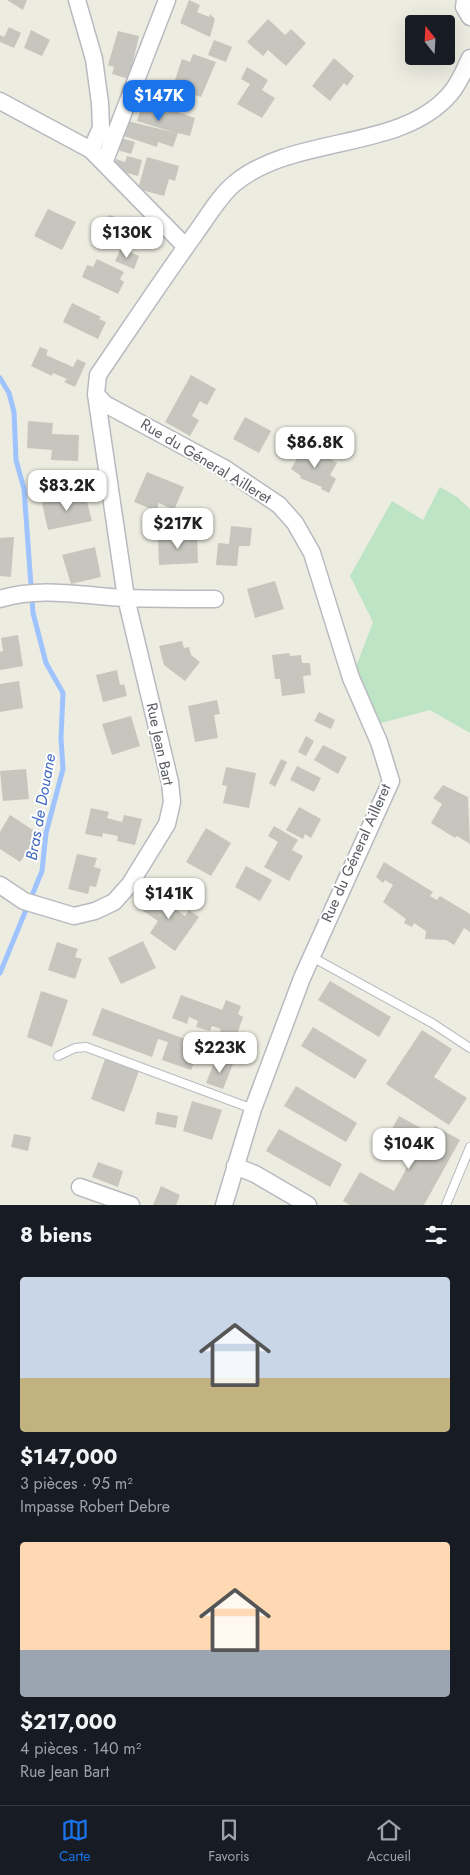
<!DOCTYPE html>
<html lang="fr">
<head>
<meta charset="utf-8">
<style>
  :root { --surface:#171b24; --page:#20242c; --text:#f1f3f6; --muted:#9ea1a6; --line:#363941; --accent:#1a73e8 }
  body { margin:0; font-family:Jost,sans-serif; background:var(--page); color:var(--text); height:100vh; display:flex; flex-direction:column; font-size:19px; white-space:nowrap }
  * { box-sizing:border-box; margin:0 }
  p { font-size:16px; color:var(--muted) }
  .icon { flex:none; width:28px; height:28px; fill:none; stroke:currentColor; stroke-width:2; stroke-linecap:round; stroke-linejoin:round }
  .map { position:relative; height:1205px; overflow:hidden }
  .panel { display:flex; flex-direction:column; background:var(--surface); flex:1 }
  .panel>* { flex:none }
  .needle { width:32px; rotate:342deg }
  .tools { position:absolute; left:405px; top:15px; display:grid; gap:10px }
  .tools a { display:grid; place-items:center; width:50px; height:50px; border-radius:5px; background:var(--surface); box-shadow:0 5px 20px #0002; font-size:25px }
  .price { position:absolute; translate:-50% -42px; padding:0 11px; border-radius:10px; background:#fff; color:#222; font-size:16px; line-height:32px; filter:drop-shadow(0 1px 2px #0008) }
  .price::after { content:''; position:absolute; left:50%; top:30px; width:15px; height:11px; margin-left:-8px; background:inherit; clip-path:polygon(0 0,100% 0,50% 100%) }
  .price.active { background:var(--accent); color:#fff }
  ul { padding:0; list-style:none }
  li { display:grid; align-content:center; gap:10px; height:265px; padding:0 20px }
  li span { display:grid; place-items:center; height:155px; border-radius:5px; color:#555 }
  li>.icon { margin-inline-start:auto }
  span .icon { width:90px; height:90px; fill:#fffc; stroke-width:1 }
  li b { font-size:21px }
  h2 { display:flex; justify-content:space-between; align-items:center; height:60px; padding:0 20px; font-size:21px }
  .tabs { display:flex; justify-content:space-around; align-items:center; height:70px; border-top:1px solid var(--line); background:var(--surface); font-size:14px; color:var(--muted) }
  .tabs a { display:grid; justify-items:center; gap:2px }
  .tabs .active { color:var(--accent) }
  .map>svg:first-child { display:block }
  .garden { fill:#bde4c4 }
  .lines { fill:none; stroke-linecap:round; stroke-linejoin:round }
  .stream { stroke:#9fc3fe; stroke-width:5 }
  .building { fill:#c7c6be }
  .lane-casing { stroke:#b9bac0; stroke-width:10 }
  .street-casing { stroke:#b9bac0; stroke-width:19 }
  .lane { stroke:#fff; stroke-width:8 }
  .street { stroke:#fff; stroke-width:16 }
  .labels { text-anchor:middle; stroke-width:4; stroke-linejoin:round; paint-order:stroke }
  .street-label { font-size:15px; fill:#595c62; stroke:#fff }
  .water-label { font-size:16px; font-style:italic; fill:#4269c1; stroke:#fff }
</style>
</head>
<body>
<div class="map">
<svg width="470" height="1205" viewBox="0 0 470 1205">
  <rect width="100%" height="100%" fill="#ecece1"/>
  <path class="garden" d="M440 487 457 497 470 509V733L430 710 377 724 354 672 373 622 350 576 392 501 423 520Z"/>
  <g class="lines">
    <path class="stream" d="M0 378 9 393 14 412 16 460 24 489 33 613 46 663 63 693 61 738 63 769 46 833 42 871 0 973"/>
  </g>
  <path class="building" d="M7 0H27L23 10Z
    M189 0 200 5 197 12 209 17 210 14 215 19 210 37 180 23Z
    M268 19 285 35 291 29 306 43 286 66 268 50 263 56 247 42Z
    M9 27 21 33 14 48 0 42V35L4 37Z
    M31 30 50 40 42 56 24 48Z
    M118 31 139 36 129 79 112 74 114 67 108 65Z
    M214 40 232 47 226 62 208 55Z
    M193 54 216 62 201 97 180 90 183 83 175 80 182 59 190 62Z
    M334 58 354 76 347 86 344 83 330 101 312 86Z
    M247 67 268 80 262 90 275 98 262 118 237 104 250 84 241 79Z
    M147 90 175 98 172 110 195 118 190 136 178 133 173 147 158 142 157 147 124 136 128 121 176 133 137 121Z
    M117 137 135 142 131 154 114 149Z
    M127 156 142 160 138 176 113 169 116 159 125 162Z
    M147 157 179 166 175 181 169 179 164 196 138 189Z
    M48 209 76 222 62 250 34 236Z
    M109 215 126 220 122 234 107 230 109 223 104 221Z
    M121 248 139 256 134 269 115 261Z
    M97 259 124 272 120 279 124 282 118 294 82 277 87 265 93 267Z
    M72 303 101 317 99 319 106 322 98 339 63 322Z
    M40 347 48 350 46 355 73 367 77 359 86 363 75 387 64 382 67 379 53 373 52 376 31 366Z
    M191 375 216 389 207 405 200 401 192 416 199 420 190 436 165 422Z
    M245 417 271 431 259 453 233 439Z
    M28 421 53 423 52 434 79 435 78 461 51 460 52 450 27 448Z
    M305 445 337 463 330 475 336 479 329 493 321 489 322 487 300 478 301 476 291 469Z
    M147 472 184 487 174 510 159 503 156 511 134 502Z
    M85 494 92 521 48 530 42 503Z
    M231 526 252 528 250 546H239L237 566 216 565 218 543 229 544Z
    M197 535 198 563 159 565 158 539Z
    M14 537 11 577 0 576V538Z
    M95 547 101 577 71 584 62 555Z
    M275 581 284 609 255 618 247 589Z
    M18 635 23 666 0 670V652L3 651 1 638Z
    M182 641 184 648 189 647 191 655 200 662 185 681 164 665 159 646Z
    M289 653 290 656 301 655 302 663H310L311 675 303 676 305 693 282 696 280 679H275L272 655Z
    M117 670 120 685 124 684 127 696 103 702 96 675Z
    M19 681 23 708 0 712V684Z
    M217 700 220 714 214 715 218 738 195 742 188 706Z
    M319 712 335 720 331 729 314 721Z
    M131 716 140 746 112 755 102 724Z
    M306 736 314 741 306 756 298 752Z
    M323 745 347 757 338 774 314 760Z
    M281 759 287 762 275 787 269 783Z
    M297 766 321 778 314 792 290 780Z
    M226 767 256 773 249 808 223 803 227 786 222 785Z
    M26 769 29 799 3 801 0 771Z
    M443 785 468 797 470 844 457 836 455 838 431 823 442 804 433 798Z
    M299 807 321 819 311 838 305 834 303 839 286 830Z
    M91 808 109 812 107 818 122 822 124 815 142 819 135 845 117 841 118 836 103 833 102 837 85 834Z
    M10 815 39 834 20 862 0 849V832Z
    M274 826 298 840 292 850 303 856 289 881 264 867 278 842 268 836Z
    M206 828 231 843 211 876 186 862Z
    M77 854 97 858 94 867 101 869 96 887 90 886 88 894 68 889Z
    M384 862 433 892 430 896 437 900 440 896 470 914V932L464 928 454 945 446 940 425 939 426 931 414 923 412 927 404 923 406 919 383 902 393 885 385 880 383 883 376 877Z
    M246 866 272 880 260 901 235 887Z
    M158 888 174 900 170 905 185 916 189 910 199 917 175 951 150 933 158 921 142 910Z
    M143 941 156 968 121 984 108 958Z
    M57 942 78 949 75 957 82 959 75 979 48 970Z
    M330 981 391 1017 379 1037 318 1000Z
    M41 991 68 1000 52 1047 27 1037Z
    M181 995 222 1010 226 1000 241 1006 238 1014 243 1017 235 1040 219 1034 221 1029 212 1026 210 1031 196 1027 198 1021 189 1017 187 1024 172 1018Z
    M102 1008 201 1045 191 1070 162 1060 168 1042 158 1039 152 1057 92 1035Z
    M313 1027 367 1060 355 1079 301 1046Z
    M422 1030 452 1049 434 1077 467 1098 449 1125 386 1084Z
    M216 1058 233 1064 223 1089 206 1083Z
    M105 1059 139 1071 124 1112 91 1099Z
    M296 1086 357 1123 346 1142 284 1106Z
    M192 1101 222 1110 212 1140 183 1131Z
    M157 1112 178 1116 176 1128 155 1124Z
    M399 1116 430 1133 435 1126 460 1140 424 1205H350L343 1201 360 1172 394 1191 420 1144 392 1129Z
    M279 1129 342 1164 330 1187 266 1151Z
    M14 1134 31 1137 28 1151 11 1147Z
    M98 1162 123 1171 118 1187 92 1177Z
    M161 1186 180 1195 176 1205H153Z"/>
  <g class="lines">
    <defs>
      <path id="lane" d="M312 957 432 1023 470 1048
        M58 1056 75 1048 86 1047 253 1109
        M446 1205 470 1147"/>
      <path id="street" d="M77 0 94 59 100 103 101 128 91 150
        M465 0 464 7 470 17
        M0 101 91 150 186 247
        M104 163 167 0
        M96 394 105 404 224 468 279 505 295 523 312 553 351 678 379 742 391 781 302 978 253 1109 224 1205
        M0 599C40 586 85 596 126 598 156 599 186 599 215 599
        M0 885 24 901 74 916 95 911 114 902 130 884 167 824 172 802 170 782 126 598 96 394 98 375C130 328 162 280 195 234 207 218 219 196 235 183 295 134 400 152 450 94 459 84 464 71 470 58
        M235 1166 255 1174 308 1205
        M80 1187 131 1205"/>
    </defs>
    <use href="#lane" class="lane-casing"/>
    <use href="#street" class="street-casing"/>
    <use href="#lane" class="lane"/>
    <use href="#street" class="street"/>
  </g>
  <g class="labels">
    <g class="street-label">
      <text transform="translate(206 461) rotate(31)" y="5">Rue du Géneral Ailleret</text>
      <text transform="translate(160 744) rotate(78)" y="5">Rue Jean Bart</text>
      <text transform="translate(356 853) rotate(-66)" y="5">Rue du Géneral Ailleret</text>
    </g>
    <g class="water-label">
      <text transform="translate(40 807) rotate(-80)" y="6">Bras de Douane</text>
    </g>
  </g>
</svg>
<div class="tools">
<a><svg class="needle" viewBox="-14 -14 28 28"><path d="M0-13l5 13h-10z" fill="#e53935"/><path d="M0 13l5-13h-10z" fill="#9ea1a6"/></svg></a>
</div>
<b class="price active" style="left:159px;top:122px">$147K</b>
<b class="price" style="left:127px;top:259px">$130K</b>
<b class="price" style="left:315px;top:469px">$86.8K</b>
<b class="price" style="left:67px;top:512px">$83.2K</b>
<b class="price" style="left:178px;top:550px">$217K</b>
<b class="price" style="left:169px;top:920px">$141K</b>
<b class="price" style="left:220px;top:1074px">$223K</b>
<b class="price" style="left:409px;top:1170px">$104K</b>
</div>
<section class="panel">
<h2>8 biens<svg class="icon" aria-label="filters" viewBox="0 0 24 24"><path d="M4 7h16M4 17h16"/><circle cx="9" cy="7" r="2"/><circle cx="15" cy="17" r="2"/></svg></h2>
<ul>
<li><span style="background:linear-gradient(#c9d6e8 65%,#c2b280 0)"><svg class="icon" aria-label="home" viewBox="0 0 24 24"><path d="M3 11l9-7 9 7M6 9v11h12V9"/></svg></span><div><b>$147,000</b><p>3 pièces · 95 m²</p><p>Impasse Robert Debre</p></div></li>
<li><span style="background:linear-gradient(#ffd9b3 70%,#9aa5b1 0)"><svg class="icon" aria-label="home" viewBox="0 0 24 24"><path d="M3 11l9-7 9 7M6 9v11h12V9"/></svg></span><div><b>$217,000</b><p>4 pièces · 140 m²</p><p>Rue Jean Bart</p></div></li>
</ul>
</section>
<nav class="tabs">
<a class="active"><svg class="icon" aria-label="map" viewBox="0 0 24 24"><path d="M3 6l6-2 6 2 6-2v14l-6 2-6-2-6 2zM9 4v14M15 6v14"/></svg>Carte</a>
<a><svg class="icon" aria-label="saved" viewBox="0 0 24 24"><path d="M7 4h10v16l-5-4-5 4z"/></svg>Favoris</a>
<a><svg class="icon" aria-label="home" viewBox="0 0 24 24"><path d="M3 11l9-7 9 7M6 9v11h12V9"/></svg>Accueil</a>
</nav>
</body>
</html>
